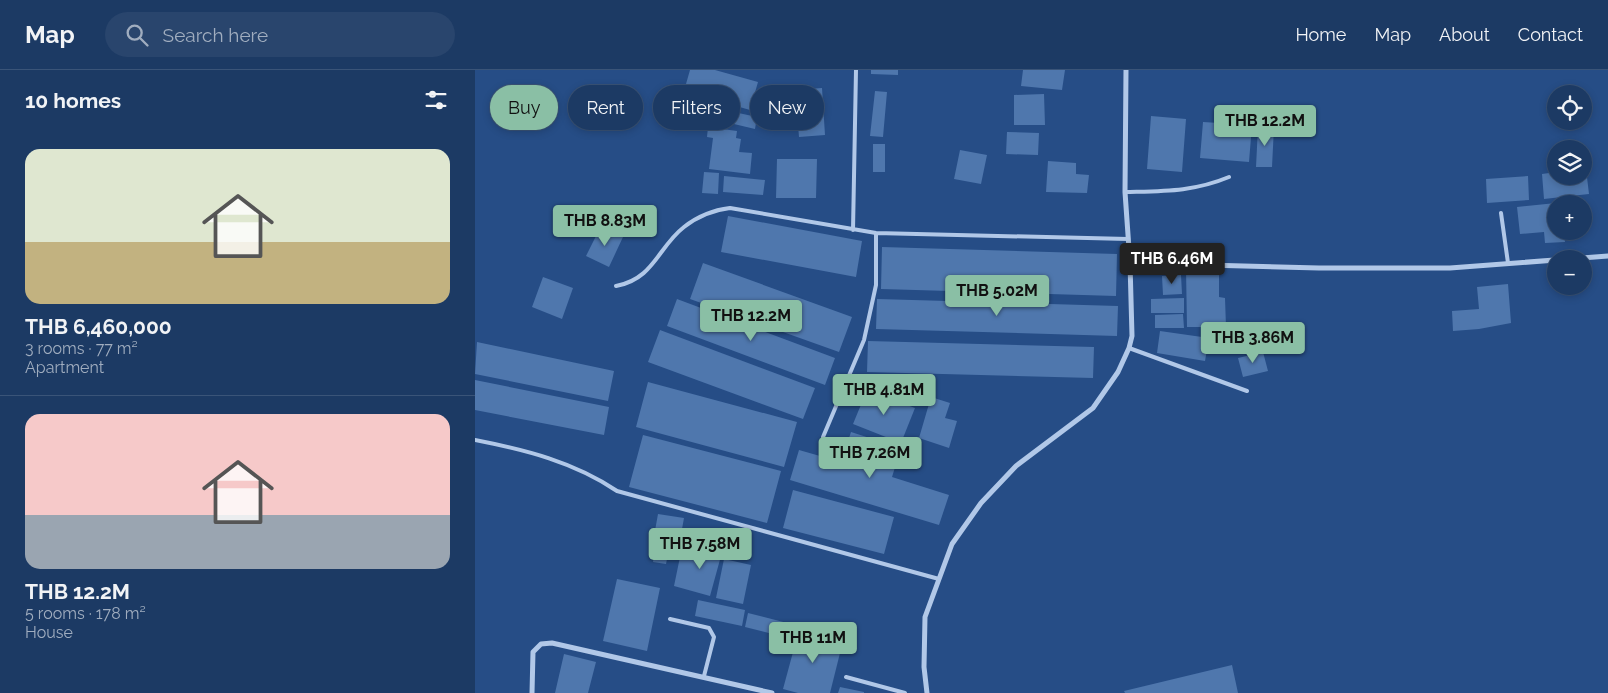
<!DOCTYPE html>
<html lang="en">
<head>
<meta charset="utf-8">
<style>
  :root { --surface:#1c3a64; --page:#29456d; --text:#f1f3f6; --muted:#a0adbf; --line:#3a5478; --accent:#8abfa5 }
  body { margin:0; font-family:Raleway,sans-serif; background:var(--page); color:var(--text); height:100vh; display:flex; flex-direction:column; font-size:19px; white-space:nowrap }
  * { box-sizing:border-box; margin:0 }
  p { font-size:16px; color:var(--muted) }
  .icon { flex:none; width:28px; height:28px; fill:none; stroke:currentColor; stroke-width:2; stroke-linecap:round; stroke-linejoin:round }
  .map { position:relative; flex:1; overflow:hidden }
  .side { display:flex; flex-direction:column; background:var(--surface); width:475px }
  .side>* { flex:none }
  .hud { position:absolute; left:15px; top:15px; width:475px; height:45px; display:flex; gap:10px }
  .tools { position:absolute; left:1072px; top:15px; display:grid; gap:10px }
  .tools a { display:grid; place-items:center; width:45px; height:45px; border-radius:50%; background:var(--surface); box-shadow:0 2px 8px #0003,0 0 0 1px var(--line); font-size:25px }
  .price { position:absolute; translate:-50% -42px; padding:0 11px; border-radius:5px; background:var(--accent); color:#111; font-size:16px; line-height:32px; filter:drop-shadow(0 1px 2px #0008) }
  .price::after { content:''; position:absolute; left:50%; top:30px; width:15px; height:11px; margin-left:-8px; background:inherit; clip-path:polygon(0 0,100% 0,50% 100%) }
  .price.active { background:#222; color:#fff }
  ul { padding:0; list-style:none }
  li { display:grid; align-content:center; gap:10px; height:265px; padding:0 25px }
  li+li { border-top:1px solid var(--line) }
  li span { display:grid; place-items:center; height:155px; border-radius:15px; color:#555 }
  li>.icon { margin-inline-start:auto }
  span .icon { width:90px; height:90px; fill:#fffc; stroke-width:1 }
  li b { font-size:21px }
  h2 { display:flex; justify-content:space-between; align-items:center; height:60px; padding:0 25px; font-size:21px }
  .chip { padding:0 18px; border-radius:22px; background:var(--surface); box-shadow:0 2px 8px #0003,0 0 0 1px var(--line); font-size:18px; line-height:45px }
  .chip.active { background:var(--accent); color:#111 }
  header { display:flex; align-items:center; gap:30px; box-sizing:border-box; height:70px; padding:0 25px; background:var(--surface); border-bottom:1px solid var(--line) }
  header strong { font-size:24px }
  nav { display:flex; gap:28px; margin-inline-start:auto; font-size:18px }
  .search { width:350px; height:45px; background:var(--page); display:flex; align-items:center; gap:12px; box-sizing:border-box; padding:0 18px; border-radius:28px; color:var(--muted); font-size:19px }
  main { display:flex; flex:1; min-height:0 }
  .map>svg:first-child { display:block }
  .building { fill:#4f77ad }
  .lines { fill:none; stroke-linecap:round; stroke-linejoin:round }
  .lane { stroke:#b1c8e8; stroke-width:4 }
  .street { stroke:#b1c8e8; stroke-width:5 }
</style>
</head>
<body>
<header>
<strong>Map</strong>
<div class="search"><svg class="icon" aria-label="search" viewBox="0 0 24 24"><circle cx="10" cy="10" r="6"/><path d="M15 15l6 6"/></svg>Search here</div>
<nav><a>Home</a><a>Map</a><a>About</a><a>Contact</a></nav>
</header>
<main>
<section class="side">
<h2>10 homes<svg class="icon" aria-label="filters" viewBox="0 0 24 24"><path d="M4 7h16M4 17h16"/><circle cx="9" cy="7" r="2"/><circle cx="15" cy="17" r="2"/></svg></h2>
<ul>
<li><span style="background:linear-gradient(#dfe7d0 60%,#c2b280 0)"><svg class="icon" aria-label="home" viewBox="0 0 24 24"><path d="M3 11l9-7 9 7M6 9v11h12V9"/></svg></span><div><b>THB 6,460,000</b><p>3 rooms · 77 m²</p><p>Apartment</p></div></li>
<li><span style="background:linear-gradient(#f6c9c9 65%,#9aa5b1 0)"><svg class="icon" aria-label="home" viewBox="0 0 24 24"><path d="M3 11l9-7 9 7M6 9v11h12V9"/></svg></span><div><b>THB 12.2M</b><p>5 rooms · 178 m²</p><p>House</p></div></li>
</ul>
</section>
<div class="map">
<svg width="1133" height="623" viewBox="0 0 1133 623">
  <rect width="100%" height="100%" fill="#264d86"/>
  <path class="building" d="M215 0H240L283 12 275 40 209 21Z
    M396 0H423V5L396 4Z
    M548 0H590L587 20 546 16Z
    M347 18 350 65 324 67 320 20Z
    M400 21 412 22 408 67 395 66Z
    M569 24 570 55H539V25Z
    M211 26 243 34 239 50 208 42Z
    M245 39 282 47 280 59 242 50Z
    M739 42 802 44V54L739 51Z
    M676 46 711 49 707 102 672 99Z
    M728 52 777 55 774 92 725 88Z
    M233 57 262 61 261 68 266 69 264 82 277 83 275 104 234 99 238 68 232 67Z
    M783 57H799L797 97H781Z
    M532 62 564 63 563 85 531 84Z
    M398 74H410V102H398Z
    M485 80 512 85 506 114 479 109Z
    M302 89H342L341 128H301Z
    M573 91 601 93V104L614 105 612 123 571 122Z
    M1109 99H1111L1114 124 1069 129 1067 104 1081 102V106H1109Z
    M229 102 244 103 243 124 227 123Z
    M249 106 290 110 288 125 248 122Z
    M1053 106 1054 130 1012 133 1011 109Z
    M1104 130V134H1085V132Z
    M1081 133V161H1089L1090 172 1070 173 1069 162 1045 164 1042 137Z
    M253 146 387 171 381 207 246 182Z
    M126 156 148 167 134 197 111 186Z
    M407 177 642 184 641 226 406 219Z
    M228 193 377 247 364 282 215 229Z
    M711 199H744V227L750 228 751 257H712Z
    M706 205 707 224 688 225 687 206Z
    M68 207 98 218 87 249 57 237Z
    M1033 214 1036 253 1004 259 978 261 977 241 1004 239 1002 217Z
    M709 228V243H676V229Z
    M202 229 360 288 350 315 192 256Z
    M402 229 643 236 642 266 401 259Z
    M708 244 709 258H680V245Z
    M185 260 340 318 328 349 173 292Z
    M685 261 734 268 730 291 682 283Z
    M393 271 619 277 618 308 392 302Z
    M2 272 139 301 133 331 0 304Z
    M788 282 793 301 768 307 763 288Z
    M0 310 134 337 129 365 0 340Z
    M173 312 322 352 309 397 161 357Z
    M392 320 440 338 426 373 378 354Z
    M456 327 475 333 470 348 482 351 474 378 444 368Z
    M376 362 426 378 417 407 474 425 464 455 315 410 324 380 366 392Z
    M168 365 306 401 292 453 154 417Z
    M318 420 419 447 409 484 308 458Z
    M183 444 209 448 203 481 194 479 191 494 178 492 181 477H177Z
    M227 471 249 475 235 526 199 516 205 487 223 491Z
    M249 489 276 495 268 534 241 528Z
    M142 509 185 518 172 581 128 571Z
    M223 530 270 540 267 556 220 546Z
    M273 543 320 555 317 569 270 557Z
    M324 560 368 571 355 623H323L308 619Z
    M89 584 121 592 113 623H80Z
    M757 595 763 623H650L649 621Z
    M365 617 389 622V623H363Z"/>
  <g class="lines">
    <path class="lane" d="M650 122C688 121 718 122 754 107
      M1026 143 1033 193
      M378 160 381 0
      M141 216C179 209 183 177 209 157 223 146 238 140 255 138L401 163 653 169
      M654 278 772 321
      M348 367 389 270 401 215V163
      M0 370C51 380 99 392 142 421L464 509
      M195 549 234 558 239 567 229 606
      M371 607 430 623"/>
    <path class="street" d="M655 193 844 198H975L1133 186
      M57 623 58 582 66 574 77 573 297 623
      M452 623 449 597 450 547 477 474 506 433 541 396 618 338 643 302 654 278 657 266 655 193 650 122 651 0"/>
  </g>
</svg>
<div class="tools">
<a><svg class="icon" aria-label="locate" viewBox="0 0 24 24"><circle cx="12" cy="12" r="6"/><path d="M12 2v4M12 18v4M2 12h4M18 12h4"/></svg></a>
<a><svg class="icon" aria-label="layers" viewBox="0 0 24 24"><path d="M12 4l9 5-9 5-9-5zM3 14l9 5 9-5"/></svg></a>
<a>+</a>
<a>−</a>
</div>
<b class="price" style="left:790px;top:77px">THB 12.2M</b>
<b class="price" style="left:130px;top:177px">THB 8.83M</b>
<b class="price active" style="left:697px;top:215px">THB 6.46M</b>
<b class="price" style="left:522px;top:247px">THB 5.02M</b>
<b class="price" style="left:276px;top:272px">THB 12.2M</b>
<b class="price" style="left:778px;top:294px">THB 3.86M</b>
<b class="price" style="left:409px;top:346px">THB 4.81M</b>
<b class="price" style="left:395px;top:409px">THB 7.26M</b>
<b class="price" style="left:225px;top:500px">THB 7.58M</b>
<b class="price" style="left:338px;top:594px">THB 11M</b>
<div class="hud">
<a class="chip active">Buy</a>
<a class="chip">Rent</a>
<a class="chip">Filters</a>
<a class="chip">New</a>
</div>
</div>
</main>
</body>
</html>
